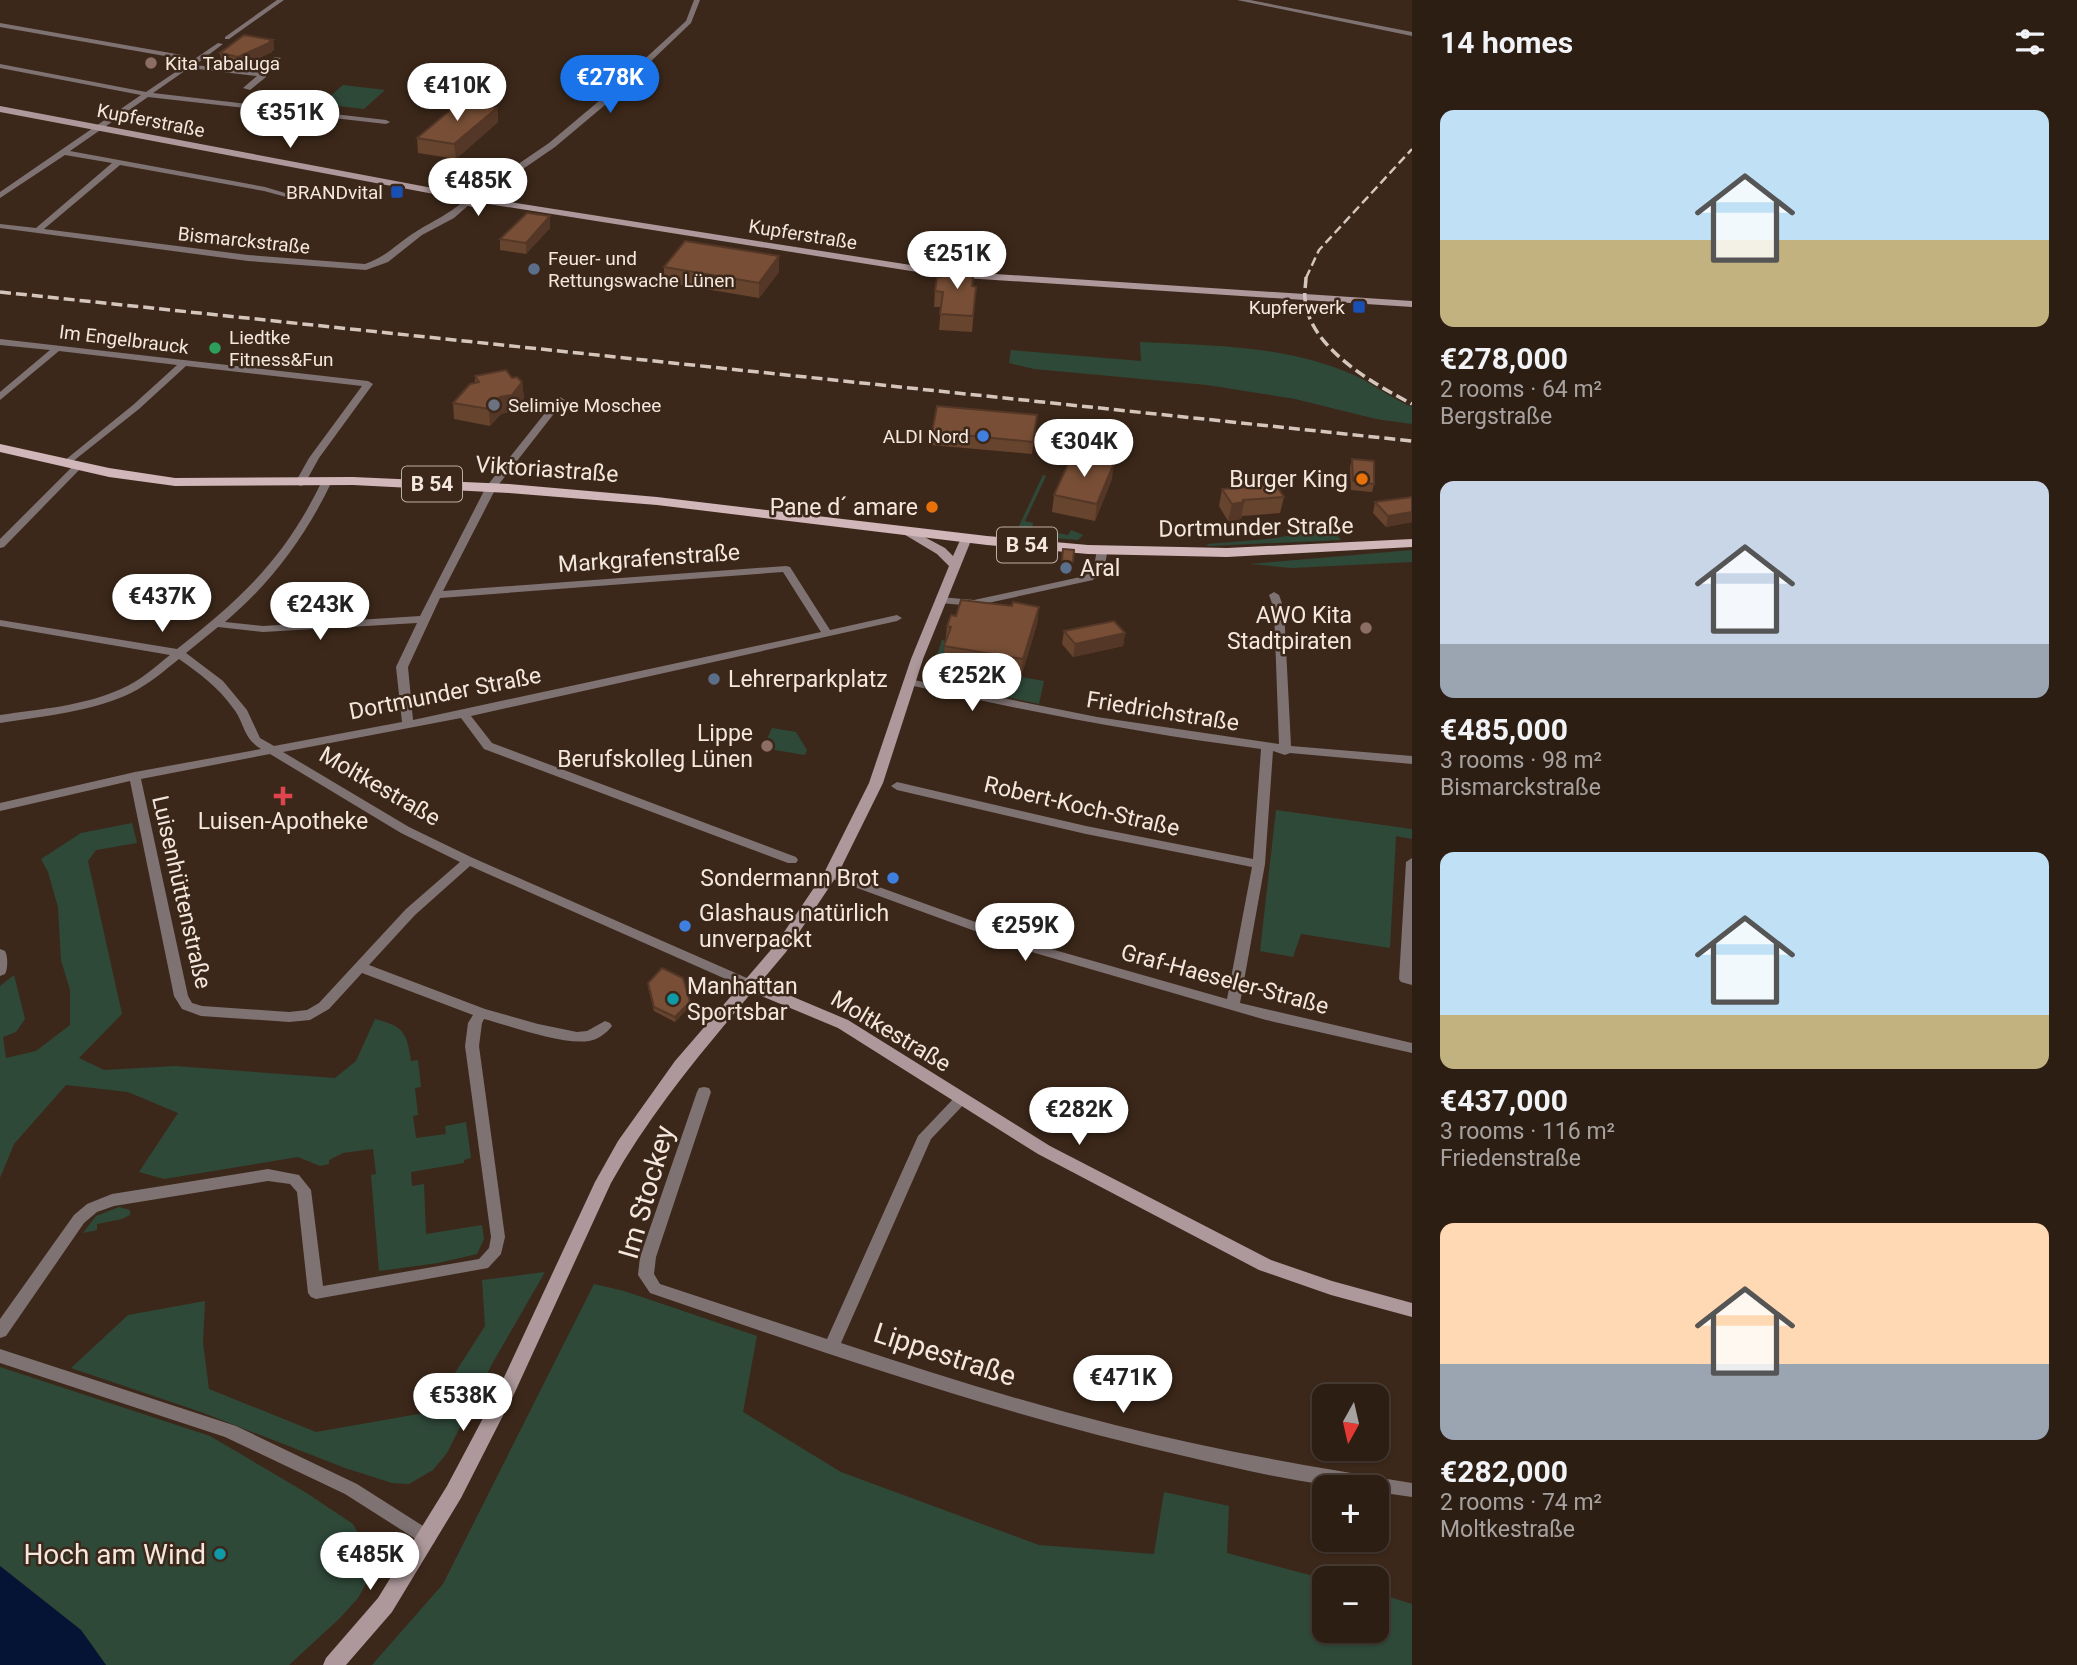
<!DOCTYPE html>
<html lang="en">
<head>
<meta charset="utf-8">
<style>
  :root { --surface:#2d1e14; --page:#35271d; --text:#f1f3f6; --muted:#a7a2a0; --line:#483c34; --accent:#1a73e8 }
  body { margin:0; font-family:Roboto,sans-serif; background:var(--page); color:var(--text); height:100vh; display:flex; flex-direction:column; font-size:26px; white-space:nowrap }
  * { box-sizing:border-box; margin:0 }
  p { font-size:23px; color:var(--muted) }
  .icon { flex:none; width:38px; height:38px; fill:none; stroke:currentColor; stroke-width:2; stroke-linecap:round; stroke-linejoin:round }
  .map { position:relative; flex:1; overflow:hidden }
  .drawer { display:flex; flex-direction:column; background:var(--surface); width:665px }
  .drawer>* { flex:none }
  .needle { width:46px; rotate:188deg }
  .buttons { position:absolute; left:1312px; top:1384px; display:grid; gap:14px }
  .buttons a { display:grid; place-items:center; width:77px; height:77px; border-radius:14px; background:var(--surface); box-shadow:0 2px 5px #0004,0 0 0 2px var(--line); font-size:35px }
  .price { position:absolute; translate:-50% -60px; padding:0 16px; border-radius:24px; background:#fff; color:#222; font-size:23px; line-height:46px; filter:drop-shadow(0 2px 4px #0008) }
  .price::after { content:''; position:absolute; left:50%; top:42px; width:21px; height:16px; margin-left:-10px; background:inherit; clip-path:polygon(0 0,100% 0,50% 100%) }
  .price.on { background:var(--accent); color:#fff }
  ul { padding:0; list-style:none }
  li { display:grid; align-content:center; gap:14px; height:371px; padding:0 28px }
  li span { display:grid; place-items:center; height:217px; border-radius:14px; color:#555 }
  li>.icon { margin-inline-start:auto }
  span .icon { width:126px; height:126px; fill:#fffc; stroke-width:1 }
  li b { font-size:30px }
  h2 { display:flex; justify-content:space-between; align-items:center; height:84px; padding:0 28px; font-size:30px }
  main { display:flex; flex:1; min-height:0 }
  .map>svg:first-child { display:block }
  .green { fill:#2f4939 }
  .water { fill:#051435 }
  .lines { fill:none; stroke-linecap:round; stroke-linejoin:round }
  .street { fill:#7f7273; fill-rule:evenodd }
  .secondary { fill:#ad989b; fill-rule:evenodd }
  .primary { fill:#d1b6ba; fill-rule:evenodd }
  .rail-far1 { stroke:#d4c6bc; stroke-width:2.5; stroke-dasharray:9 4.5; stroke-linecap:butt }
  .rail { stroke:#d4c6bc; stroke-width:3.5; stroke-dasharray:11 5; stroke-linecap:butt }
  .wall { fill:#67442e }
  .shaded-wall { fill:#543726 }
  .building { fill:#784f36; stroke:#543726; stroke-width:2 }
  .education-dot { fill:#8d6e63; stroke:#3c281a; stroke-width:2.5 }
  .transit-dot { fill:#1a4fb4; stroke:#3c281a; stroke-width:2.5 }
  .service-dot { fill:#5c6f8a; stroke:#3c281a; stroke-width:2.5 }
  .leisure-dot { fill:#2e9e5b; stroke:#3c281a; stroke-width:2.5 }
  .worship-dot { fill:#6b7280; stroke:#3c281a; stroke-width:2.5 }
  .shop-dot { fill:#3f7fe0; stroke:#3c281a; stroke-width:2.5 }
  .food-dot { fill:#e8710a; stroke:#3c281a; stroke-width:2.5 }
  .health-dot { fill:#e0444e; stroke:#3c281a; stroke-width:2.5 }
  .culture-dot { fill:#0f9aa8; stroke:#3c281a; stroke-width:2.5 }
  .labels { text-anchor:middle; stroke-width:5; stroke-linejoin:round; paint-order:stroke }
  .far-poi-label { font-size:19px; fill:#f4e7de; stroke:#3c281a; text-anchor:start }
  .far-street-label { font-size:19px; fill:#f4e7de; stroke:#3c281a }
  .shield { fill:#3c281a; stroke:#bdaea3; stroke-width:2 }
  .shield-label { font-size:21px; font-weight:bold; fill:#f4e7de }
  .street-label { font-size:23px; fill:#f4e7de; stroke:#3c281a }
  .poi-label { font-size:23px; fill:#f4e7de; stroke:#3c281a; text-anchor:end }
  .near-street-label { font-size:28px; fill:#f4e7de; stroke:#3c281a }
  .near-poi-label { font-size:28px; fill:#f4e7de; stroke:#3c281a; text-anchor:end }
</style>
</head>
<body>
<main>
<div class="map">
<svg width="1412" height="1665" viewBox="0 0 1412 1665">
  <rect width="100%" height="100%" fill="#3c281a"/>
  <path class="green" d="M343 85 385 90 364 109 321 104Z
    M1140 342C1213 346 1289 345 1356 376 1375 385 1392 399 1412 407V424L1376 419 1295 399 1207 385 1034 369 1009 363 1011 350 1141 361Z
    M1043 475 1046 476 1025 521 1033 523 1032 528 1068 535 1071 530 1083 535 1078 540 1028 536 1016 532Z
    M1323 530 1336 533 1341 540 1208 546 1207 544 1268 539Z
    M1412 550V562L1292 568 1250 564Z
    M942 640 947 641 943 663 1044 681 1039 704 988 693 989 689 933 680 930 675Z
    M772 728 796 732 807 750 805 755 763 748Z
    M1276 810 1412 829V839L1396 836 1390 948 1301 934 1293 957 1260 951Z
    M132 823 137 843 96 850 88 861 122 1014 79 1058 104 1070 175 1066 335 1078 356 1061 375 1019C403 1026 407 1032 411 1061L418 1060 421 1087 415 1088 418 1115 413 1116 416 1138 446 1134 445 1126 466 1122 471 1158 464 1160V1163L411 1172 412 1186 424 1184 426 1234 482 1225 484 1239 477 1254 438 1263 379 1271 371 1175 376 1174 373 1149 343 1153 329 1160V1164L320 1166 298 1157 164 1179 139 1172 178 1113 128 1092 66 1085 14 1144 0 1178V986L14 975 25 1019 16 1032 3 1037 6 1058 36 1051 70 1025V990L61 960 58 907 48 872 41 859 81 833Z
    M119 1207 130 1210V1215L122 1219 97 1224V1230L83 1233 96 1216Z
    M545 1272 492 1364 447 1453 433 1470 409 1484 392 1483 345 1468 201 1412 71 1368 128 1315 205 1301 203 1343 209 1389 316 1432 430 1412 485 1326 482 1280Z
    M594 1284 624 1291 757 1336 743 1412 841 1472 1039 1545 1154 1554 1164 1492 1229 1506 1227 1553 1325 1579V1631H1377V1593L1412 1604V1665H372L443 1584Z
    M0 1367 210 1436 305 1492 353 1524 370 1556 367 1582 358 1598 340 1618 289 1665H106L81 1630 0 1566Z"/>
  <path class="water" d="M0 1566 81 1630 106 1665H0Z"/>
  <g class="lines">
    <path class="street" d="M277 0H284L229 39H225V37Z
      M694 0H700L691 23 605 105 555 147 485 195H479V191L549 143 599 101 686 21Z
      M1237 0H1250L1412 32V36Z
      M0 23 182 55 186 57 182 59 0 27Z
      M218 43 223 44 195 65 255 72 275 57 281 58 263 73H266V77L250 90 243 88 257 76 189 68 153 93 386 120 390 122 386 124 148 97 70 151 265 187 305 199 301 201 264 191 120 165 44 229 248 255 365 264C388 256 397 243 417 231 433 221 449 214 464 201L471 203 454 218 422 235 388 262 366 270 248 261 0 228V224L36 228 112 163 65 155 0 198V192L141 95 0 68V64L146 92Z
      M0 339 368 381 373 384 319 458 304 485 300 486 295 483 309 458 362 386 186 366 139 409 67 466 64 465V461L133 405 177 365 59 351 0 400V392L50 350 0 345Z
      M560 397 565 400 563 402 496 488 443 591 786 566 790 567 830 630 897 615 902 618 897 621 471 716 492 743 796 857 798 860 796 863H788L484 749 461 718 283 752 409 827 473 858 756 982 758 985 756 988H746L470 866 415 915 369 965 485 1009 538 1024 577 1032 587 1031 605 1021 610 1023 612 1026C607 1033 597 1040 589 1041 562 1045 511 1026 484 1019L482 1023 479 1046 505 1237 501 1254 488 1268 316 1299 311 1297 308 1293 297 1192 290 1184 268 1181 114 1206 97 1212 84 1223 6 1336 0 1338V1319L74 1215 87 1204 112 1194 268 1169 299 1175 311 1190 323 1286 479 1259 489 1248 491 1237 465 1046 468 1023 473 1015 362 973 329 1009 310 1020 289 1022 201 1016 182 1009 174 996 130 781 0 811V803L135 772 261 749C242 737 245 723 233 708 218 687 200 674 179 659 164 671 149 684 131 693 91 712 44 716 0 723V715C41 709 83 706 121 689 140 681 155 667 170 655L0 626V620L177 649C243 597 285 558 322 481L327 478 332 481C306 536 272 582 225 622L263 626 420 616 486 487 557 398ZM783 572 821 632 413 720 408 667 440 598ZM417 623 396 667 402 722 274 746 260 738 247 710 223 681 186 653 218 627 263 632ZM270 754 401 833 460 862 406 909 319 1003 307 1010 289 1012 202 1006 192 1003 188 996 141 779Z
      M79 462 82 463V467L4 547 0 548V539L76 463Z
      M1102 547 1107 550C1107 563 1102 572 1093 580L974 606 940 603 935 600 940 597 974 600 1085 576 1094 566 1097 550Z
      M1274 592 1279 595 1284 609 1291 746 1412 756V764L1290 753 1285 755 1273 751 1265 864 1240 1003 1412 1043V1053L1266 1020 1035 953 827 877 825 874 827 871H835L1044 947 1227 999 1252 867 1086 834 897 790 891 786 897 782 1086 826 1253 859 1261 749C1143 734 1026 711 909 685L903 682 909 679 1097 717 1279 744 1274 609 1269 595Z
      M1412 858V985L1401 982 1399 979 1406 862Z
      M0 949 5 951C8 956 8 969 5 974L0 976Z
      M704 1087 709 1088 711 1092 656 1257 654 1274 660 1284 827 1339 918 1136 956 1096 961 1095 966 1096 968 1100 931 1139 841 1343C932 1373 1023 1402 1115 1425 1213 1450 1312 1467 1412 1483V1497L1377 1492V1488C1314 1488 1245 1470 1184 1456 1002 1415 825 1353 650 1293L638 1275 640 1257 697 1092 699 1088Z
      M0 1349 236 1426 357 1484 434 1533 436 1538 434 1543 428 1546 422 1543 345 1494 225 1437 0 1363Z"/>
    <path class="secondary" d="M0 106 459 193C468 189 475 189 485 191L490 199 949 271 1412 301V307L949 277 482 203 472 207 457 202 455 198 0 112ZM471 195H479L481 198 472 201 465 199Z
      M906 527 945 548 953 556 962 536 966 534 972 538 923 659 883 783 838 874 786 952 760 983 848 1020 1050 1146 1271 1260 1332 1281 1412 1303V1317L1331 1295 1259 1270 1038 1154 838 1028 752 992C701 1053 650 1113 611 1183L515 1392 461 1498 392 1612 346 1665H323L326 1658 378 1598 447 1486 499 1388 595 1182 618 1141 675 1061 776 944 824 873 869 783 911 659 949 566 937 554 902 533V529Z"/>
    <path class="primary" d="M0 444 109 468 175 478 353 477 509 484 657 497 987 536 1088 545 1227 548 1412 539V547L1227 557 1088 554 987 545 657 505 509 493 353 485 175 486 109 477 0 452Z"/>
    <path class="rail-far1" d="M1306 278 1319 250 1412 149"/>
    <path class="rail" d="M1306 277C1306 284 1304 292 1305 299 1309 348 1374 384 1412 404
      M0 292 1412 441"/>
  </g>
  <path class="wall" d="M273 40 274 50 272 51V52L240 67 222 63 220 53Z
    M497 108 498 122 456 159 418 153 417 138Z
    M550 216V228L526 254 500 250V239Z
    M664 267 779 272 759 298 664 282Z
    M972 286 976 287 972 332 939 330 941 307H934L935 291Z
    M475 376 512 378 522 382 524 398 513 411 501 414 490 426 454 419 453 403 475 383Z
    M1037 415 1032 454 931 445 932 432Z
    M1352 459 1374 484 1372 492 1351 490 1350 467Z
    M1112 479 1095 521 1052 512 1054 495Z
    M1222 489 1284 497 1280 513 1242 516 1241 519 1228 521 1219 506Z
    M1412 497V522L1386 527 1373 513 1375 502Z
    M1063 549 1074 550 1071 575 1060 574Z
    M1012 606 1039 607 1037 624 1021 677 943 663 947 626 956 616Z
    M1064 631 1125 633 1123 646 1073 657 1062 644Z
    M648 983 690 1002V1006L675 1022 654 1011 648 987Z"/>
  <path class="shaded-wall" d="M273 40 274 50 272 51V52L240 67 238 57Z
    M497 108 498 122 456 159 454 144Z
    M550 216V228L526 254V243Z
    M779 256V272L759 298V283Z
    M522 382 524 398 513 411 501 414 490 426 489 409 500 397Z
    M1114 463 1112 479 1095 521 1097 504Z
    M1244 502 1241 519 1228 521 1232 504Z
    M1412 512V522L1386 527 1388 516Z
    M1039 607 1037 624 1021 677 1023 659Z
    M1125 633 1123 646 1073 657 1075 644Z
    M690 1002V1006L675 1022V1017Z"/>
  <path class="building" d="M244 35 273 40 269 42H271L238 57 220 53Z
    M460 102 497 108 454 144 417 138Z
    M527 213 550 216 526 243 500 239Z
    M685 241 779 256 759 283 664 267Z
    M942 267 974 269 972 286 976 287 973 316 940 314 943 292 935 291 937 277H941Z
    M506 370 512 378 517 377 522 382 512 395 500 397 489 409 453 403 470 384 479 382 475 376Z
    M937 406 1037 415 1033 442 932 432Z
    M1072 455 1114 463 1097 504 1054 495Z
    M1352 459 1374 461V484L1353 481Z
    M1276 485 1284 497 1243 500 1244 502 1232 504 1222 489Z
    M1412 497V512L1388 516 1375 502Z
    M1063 549 1074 550 1073 562 1062 561Z
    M961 600 1012 606 1013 602 1039 607 1023 659 944 646 951 627 947 626 951 615 956 616Z
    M1114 621 1125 633 1075 644 1064 631Z
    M662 968 683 978 690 1002 675 1017 654 1007 648 983Z"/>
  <g class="education-dot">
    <circle cx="151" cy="63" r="7"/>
    <circle cx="1366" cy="628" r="7"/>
    <circle cx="767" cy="746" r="7"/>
  </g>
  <g class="transit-dot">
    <rect x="390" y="185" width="14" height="14" rx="3.5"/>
    <rect x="1352" y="300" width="14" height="14" rx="3.5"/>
  </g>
  <g class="service-dot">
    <circle cx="534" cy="269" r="7"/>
    <circle cx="1066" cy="568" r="7"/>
    <circle cx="714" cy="679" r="7"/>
  </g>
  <circle class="leisure-dot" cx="215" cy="348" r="7"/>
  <circle class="worship-dot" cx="494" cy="405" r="7"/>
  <g class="shop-dot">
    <circle cx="983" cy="436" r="7"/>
    <circle cx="893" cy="878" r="7"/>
    <circle cx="685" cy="926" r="7"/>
  </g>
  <g class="food-dot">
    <circle cx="1362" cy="479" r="7"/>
    <circle cx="932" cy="507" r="7"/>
  </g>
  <path class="health-dot" d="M279.5 785.5h7v7h7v7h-7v7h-7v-7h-7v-7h7z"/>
  <g class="culture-dot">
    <circle cx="673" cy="999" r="7"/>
    <circle cx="220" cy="1554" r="7"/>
  </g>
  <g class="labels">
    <g class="far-poi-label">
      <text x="165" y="70">Kita Tabaluga</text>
      <text x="383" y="199" text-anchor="end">BRANDvital</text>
      <text x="548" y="265">Feuer- und<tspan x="548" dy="22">Rettungswache Lünen</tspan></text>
      <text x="1345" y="314" text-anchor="end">Kupferwerk</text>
      <text x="229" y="344">Liedtke<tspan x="229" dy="22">Fitness&amp;Fun</tspan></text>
      <text x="508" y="412">Selimiye Moschee</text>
      <text x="969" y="443" text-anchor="end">ALDI Nord</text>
    </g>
    <g class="far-street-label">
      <text transform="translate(151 120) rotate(11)" y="7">Kupferstraße</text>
      <text transform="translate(803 234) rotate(9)" y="7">Kupferstraße</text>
      <text transform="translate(244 240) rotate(6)" y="7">Bismarckstraße</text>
      <text transform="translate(124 339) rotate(7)" y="7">Im Engelbrauck</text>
    </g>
    <g class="shield">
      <rect x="402" y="466.5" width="60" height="35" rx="5"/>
      <rect x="997" y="527.5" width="60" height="35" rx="5"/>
    </g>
    <g class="shield-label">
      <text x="432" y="491">B 54</text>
      <text x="1027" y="552">B 54</text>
    </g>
    <g class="street-label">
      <text transform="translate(547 469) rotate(4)" y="8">Viktoriastraße</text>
      <text transform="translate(1256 527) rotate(-1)" y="8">Dortmunder Straße</text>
      <text transform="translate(649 558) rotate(-4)" y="8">Markgrafenstraße</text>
      <text transform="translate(445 693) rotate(-11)" y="8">Dortmunder Straße</text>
      <text transform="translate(1163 711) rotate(9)" y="8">Friedrichstraße</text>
      <text transform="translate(380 786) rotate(30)" y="8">Moltkestraße</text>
      <text transform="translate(1082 806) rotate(13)" y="8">Robert-Koch-Straße</text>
      <text transform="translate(182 892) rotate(77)" y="8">Luisenhüttenstraße</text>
      <text transform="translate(1225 979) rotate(15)" y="8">Graf-Haeseler-Straße</text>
      <text transform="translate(891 1031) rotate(31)" y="8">Moltkestraße</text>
    </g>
    <g class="poi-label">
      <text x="1348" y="487">Burger King</text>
      <text x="918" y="515">Pane d´ amare</text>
      <text x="1080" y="576" text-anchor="start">Aral</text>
      <text x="1352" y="623">AWO Kita<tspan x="1352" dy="26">Stadtpiraten</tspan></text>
      <text x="728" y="687" text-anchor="start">Lehrerparkplatz</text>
      <text x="753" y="741">Lippe<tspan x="753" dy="26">Berufskolleg Lünen</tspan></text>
      <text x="283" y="829" text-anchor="middle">Luisen-Apotheke</text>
      <text x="879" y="886">Sondermann Brot</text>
      <text x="699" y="921" text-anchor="start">Glashaus natürlich<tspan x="699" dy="26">unverpackt</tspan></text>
      <text x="687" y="994" text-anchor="start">Manhattan<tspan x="687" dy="26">Sportsbar</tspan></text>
    </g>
    <g class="near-street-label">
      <text transform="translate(646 1192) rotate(-74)" y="10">Im Stockey</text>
      <text transform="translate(945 1354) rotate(18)" y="10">Lippestraße</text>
    </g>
    <g class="near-poi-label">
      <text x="206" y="1564">Hoch am Wind</text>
    </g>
  </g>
</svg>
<div class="buttons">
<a><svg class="needle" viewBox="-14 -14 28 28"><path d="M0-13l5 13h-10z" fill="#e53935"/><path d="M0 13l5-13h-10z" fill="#a7a2a0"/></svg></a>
<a>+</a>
<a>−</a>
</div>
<b class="price on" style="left:610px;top:115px">€278K</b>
<b class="price" style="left:457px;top:123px">€410K</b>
<b class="price" style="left:290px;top:150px">€351K</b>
<b class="price" style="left:478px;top:218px">€485K</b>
<b class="price" style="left:957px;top:291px">€251K</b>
<b class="price" style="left:1084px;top:479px">€304K</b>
<b class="price" style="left:162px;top:634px">€437K</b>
<b class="price" style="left:320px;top:642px">€243K</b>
<b class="price" style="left:972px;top:713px">€252K</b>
<b class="price" style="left:1025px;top:963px">€259K</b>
<b class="price" style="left:1079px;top:1147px">€282K</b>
<b class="price" style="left:1123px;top:1415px">€471K</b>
<b class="price" style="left:463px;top:1433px">€538K</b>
<b class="price" style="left:370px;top:1592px">€485K</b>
</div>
<section class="drawer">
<h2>14 homes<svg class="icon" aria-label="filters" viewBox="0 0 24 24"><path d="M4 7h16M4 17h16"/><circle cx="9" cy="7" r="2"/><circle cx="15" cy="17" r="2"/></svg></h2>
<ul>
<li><span style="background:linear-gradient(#bfe0f5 60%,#c2b280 0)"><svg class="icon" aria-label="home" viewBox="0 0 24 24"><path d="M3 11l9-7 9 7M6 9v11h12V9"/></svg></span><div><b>€278,000</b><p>2 rooms · 64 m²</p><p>Bergstraße</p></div></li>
<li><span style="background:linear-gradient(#c9d6e8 75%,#9aa5b1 0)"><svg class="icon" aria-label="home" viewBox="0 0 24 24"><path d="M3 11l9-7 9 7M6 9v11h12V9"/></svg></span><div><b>€485,000</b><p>3 rooms · 98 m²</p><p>Bismarckstraße</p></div></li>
<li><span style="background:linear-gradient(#bfe0f5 75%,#c2b280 0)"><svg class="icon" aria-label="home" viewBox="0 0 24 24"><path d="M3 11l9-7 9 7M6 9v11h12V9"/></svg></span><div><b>€437,000</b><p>3 rooms · 116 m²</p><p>Friedenstraße</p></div></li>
<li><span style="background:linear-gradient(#ffd9b3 65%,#9aa5b1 0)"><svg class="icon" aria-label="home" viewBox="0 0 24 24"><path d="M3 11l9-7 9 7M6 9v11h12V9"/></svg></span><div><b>€282,000</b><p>2 rooms · 74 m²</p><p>Moltkestraße</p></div></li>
</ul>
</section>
</main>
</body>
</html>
